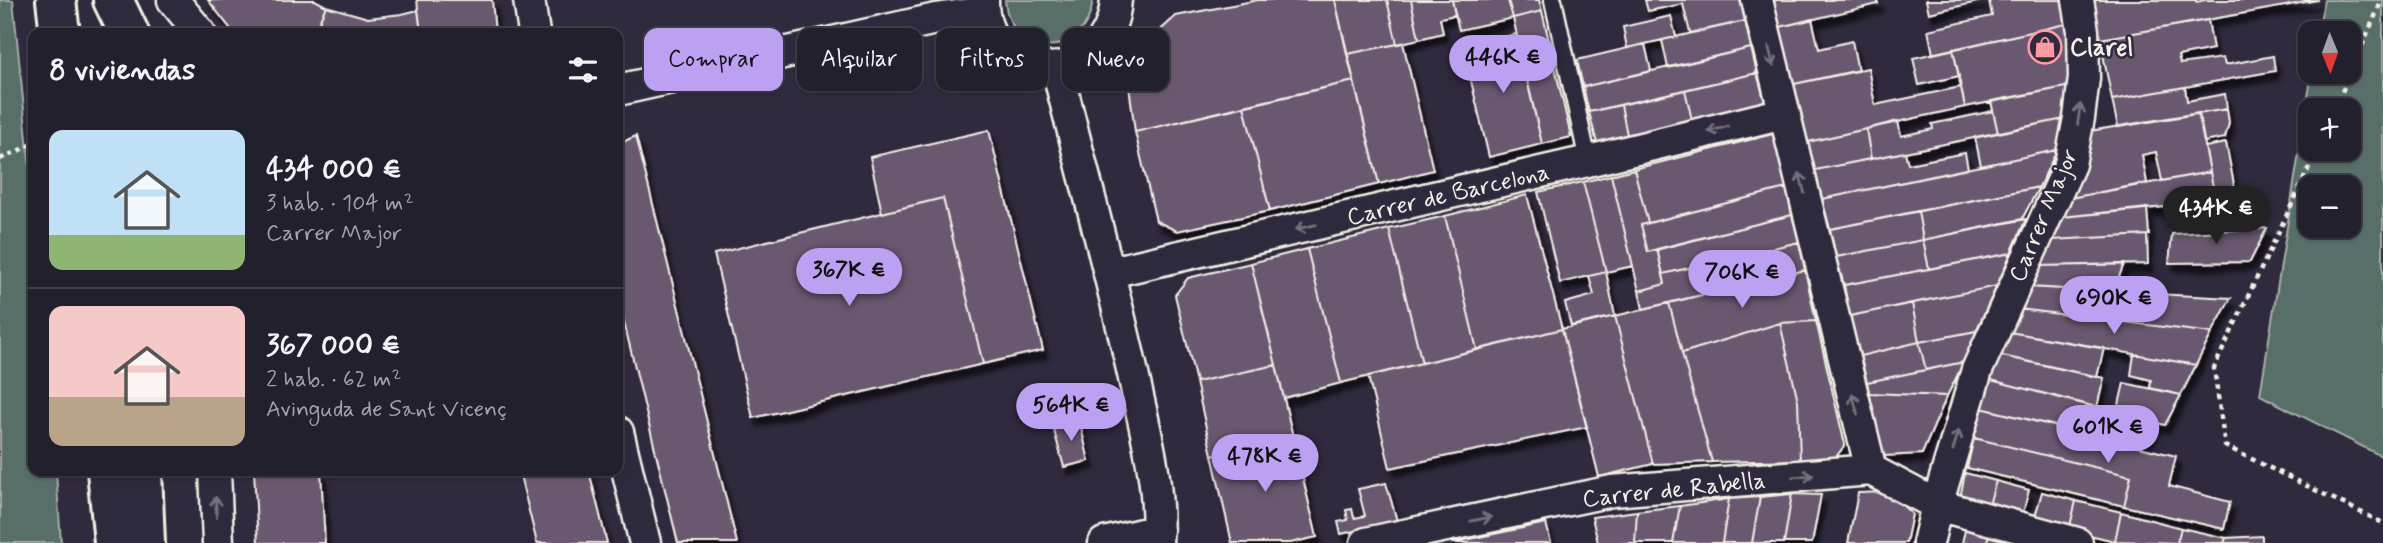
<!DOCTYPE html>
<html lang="es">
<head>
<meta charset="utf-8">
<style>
  :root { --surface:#23202e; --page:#2f2d3a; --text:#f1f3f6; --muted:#a3a3aa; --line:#403e4a; --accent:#bca0f2 }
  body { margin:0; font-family:Mynerve,sans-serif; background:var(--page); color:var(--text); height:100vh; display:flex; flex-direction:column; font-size:26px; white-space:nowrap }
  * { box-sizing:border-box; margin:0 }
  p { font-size:23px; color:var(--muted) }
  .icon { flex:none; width:38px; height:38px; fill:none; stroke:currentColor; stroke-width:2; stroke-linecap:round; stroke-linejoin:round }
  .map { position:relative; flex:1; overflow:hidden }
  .panel { position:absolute; left:28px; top:28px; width:595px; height:448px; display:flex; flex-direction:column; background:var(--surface); border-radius:14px; box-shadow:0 2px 5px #0004,0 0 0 2px var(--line) }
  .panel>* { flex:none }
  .hud { position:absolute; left:644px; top:28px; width:665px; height:63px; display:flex; gap:14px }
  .needle { width:46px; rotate:179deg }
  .buttons { position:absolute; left:2298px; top:21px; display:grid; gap:14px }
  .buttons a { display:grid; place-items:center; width:63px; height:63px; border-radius:14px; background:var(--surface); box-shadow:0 2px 5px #0004,0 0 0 2px var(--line); font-size:35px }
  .price { position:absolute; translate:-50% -60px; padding:0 16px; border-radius:24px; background:var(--accent); color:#111; font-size:23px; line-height:46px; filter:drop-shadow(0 2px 4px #0008) }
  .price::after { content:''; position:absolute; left:50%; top:42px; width:21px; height:16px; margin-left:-10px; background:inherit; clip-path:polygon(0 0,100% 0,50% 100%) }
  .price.active { background:#222; color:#fff }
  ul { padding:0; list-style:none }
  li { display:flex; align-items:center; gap:21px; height:175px; padding:0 21px }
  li+li { border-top:2px solid var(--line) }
  li span { display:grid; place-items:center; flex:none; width:196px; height:140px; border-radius:14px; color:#555 }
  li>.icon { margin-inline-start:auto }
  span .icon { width:84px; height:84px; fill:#fffc; stroke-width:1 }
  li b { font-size:30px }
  h2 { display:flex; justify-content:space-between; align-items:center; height:84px; padding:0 21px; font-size:30px }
  .chip { padding:0 24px; border-radius:14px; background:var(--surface); box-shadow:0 2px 5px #0004,0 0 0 2px var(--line); font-size:24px; line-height:63px }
  .chip.active { background:var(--accent); color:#111 }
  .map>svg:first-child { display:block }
  .green { fill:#596e67; stroke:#a6b0a8; stroke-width:2; fill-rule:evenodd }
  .building { fill:#6b5870; stroke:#f4f1e8; stroke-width:2; filter:url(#shadow) }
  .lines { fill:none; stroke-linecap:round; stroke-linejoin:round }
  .service-casing { stroke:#f4f1e8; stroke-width:21 }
  .minor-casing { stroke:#f4f1e8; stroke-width:35 }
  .tertiary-casing { stroke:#f4f1e8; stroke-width:44 }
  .path { stroke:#f4f1e8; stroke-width:4.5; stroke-dasharray:5 5; stroke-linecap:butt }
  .service { stroke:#2f2a3d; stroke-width:16 }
  .minor { stroke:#2f2a3d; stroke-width:30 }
  .tertiary { stroke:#2f2a3d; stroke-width:38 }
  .oneway { stroke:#747079 }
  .labels { text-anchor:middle; stroke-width:5; stroke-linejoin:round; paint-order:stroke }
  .poi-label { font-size:24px; font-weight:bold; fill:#f4f1e8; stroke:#2f2a3d; text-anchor:start }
  .street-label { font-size:24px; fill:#f4f1e8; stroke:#2f2a3d }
</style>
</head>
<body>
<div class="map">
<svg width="2383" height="543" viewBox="0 0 2383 543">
  <defs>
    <filter id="shadow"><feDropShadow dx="4.5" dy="8" stdDeviation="2" flood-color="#0009"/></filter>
  </defs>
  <rect width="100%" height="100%" fill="#2f2a3d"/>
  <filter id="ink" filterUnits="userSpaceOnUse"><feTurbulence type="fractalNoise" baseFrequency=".0143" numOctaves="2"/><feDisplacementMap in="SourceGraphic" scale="14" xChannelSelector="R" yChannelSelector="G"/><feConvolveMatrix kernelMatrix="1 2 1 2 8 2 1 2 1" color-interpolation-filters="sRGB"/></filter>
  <g filter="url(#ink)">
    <path class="green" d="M0 0H13L33 199V471H56L61 543H0Z
      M1005 0H1093C1086 62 1009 60 1005 0Z
      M2324 0H2383V457L2260 395 2312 72H2348V33H2318ZM2348 110V149H2310V110ZM2310 187H2348V226H2310Z"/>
    <path class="building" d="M208 0H315L326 6 314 33H234Z
      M417 0H492L495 33H421Z
      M1258 0H1335L1354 81 1135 132 1129 86 1136 61 1154 36 1176 16Z
      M1335 0H1387L1397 44 1347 54Z
      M1387 0H1411L1419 39 1397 44Z
      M1411 0H1452L1455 15 1440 18 1443 33 1419 39Z
      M1452 0H1508L1513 18 1459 30Z
      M1508 0H1539L1542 11 1513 18Z
      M1645 0H1740L1745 21 1690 33 1683 4 1648 11Z
      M1774 0H1878V4L1780 27Z
      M1926 0H1986L1929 13Z
      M1989 0H2067L2071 23 1933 54 1928 30 1992 16Z
      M2093 0H2196V2L2205 0H2318L2100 39Z
      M326 6 368 18 402 14 418 10 421 33H314Z
      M1542 11 1571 137 1542 144 1513 18Z
      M1671 16 1676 37 1627 48 1623 27Z
      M1812 19 1819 49 1852 41 1858 71 1794 84 1780 27Z
      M2208 20 2213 49 2178 56 2180 64 2223 58 2225 65 2273 56 2275 71 2112 100 2100 39Z
      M1745 21 1751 48 1668 68 1662 40Z
      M2071 23V86L1965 107 1953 49Z
      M1516 34 1542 144 1489 157 1463 47Z
      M1403 43 1433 170 1379 184 1347 54Z
      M1645 44 1651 71 1583 87 1577 60Z
      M1751 48 1757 73 1589 112 1583 87Z
      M1953 49 1959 76 1919 85 1913 58Z
      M1868 68 1875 105 1961 87 1965 107 1808 142 1794 84Z
      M1757 73 1765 102 1692 120 1685 90Z
      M1354 81 1379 184 1270 211 1244 106Z
      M2071 86 2069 118 1998 133 1991 101Z
      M2185 87 2187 101 2225 94 2227 109 2118 127 2112 100Z
      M1685 90 1692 120 1627 135 1621 105Z
      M1621 105 1627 135 1597 143 1589 112Z
      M1244 106 1270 211 1177 231 1156 221 1135 132Z
      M2227 109 2229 123 2225 138 2204 142 2198 114Z
      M1993 111 1998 133 1871 159 1866 129 1898 121 1901 136 1933 129 1932 124Z
      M2199 113 2210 172 2162 181 2156 152 2142 155 2147 183 2070 198 2090 131Z
      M2069 118 2062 149 1981 166 1975 137Z
      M1866 129 1871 159 1815 170 1808 142Z
      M989 130 1043 350 983 364 943 198 882 213 870 157Z
      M1773 134 1786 188 1648 223 1634 169Z
      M636 136 737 543H678L618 298V144Z
      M2226 143 2237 200 2216 202 2205 147Z
      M2057 150 2039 187 1830 229 1822 199Z
      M1905 152 1908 164 1965 153 1968 169 1822 199 1815 170Z
      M1634 169 1648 223 1641 225 1648 252 1657 249 1665 284 1639 291 1611 175Z
      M2210 172 2216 202 2062 217 2070 198Z
      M1611 175 1633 266 1606 272 1583 182Z
      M1583 182 1606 272 1560 283 1538 192Z
      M2039 187 2022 219 1923 240 1918 211Z
      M1786 188 1792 215 1648 252 1641 225Z
      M1527 195 1562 329 1477 350 1445 216Z
      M943 198 983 364 753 418 714 254Z
      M2147 208 2149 235 2051 240 2062 217Z
      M1918 211 1923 240 1836 257 1830 229Z
      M1792 215 1799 242 1663 274 1657 249Z
      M1445 216 1477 350 1422 363 1389 229Z
      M2026 219 2011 253 1929 269 1923 240Z
      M2267 228 2250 262 2169 263 2172 234Z
      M1389 229 1422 363 1341 383 1307 249Z
      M2147 235 2148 264 2039 266 2051 240Z
      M1923 240 1929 269 1844 285 1836 257Z
      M1799 242 1805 270 1643 309 1639 291 1665 284 1663 274Z
      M1307 249 1341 383 1284 398 1251 263Z
      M2011 253 1997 286 1850 316 1844 285Z
      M1251 263 1276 365 1196 382 1175 295 1188 278Z
      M2124 264 2113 292 2029 287 2039 266Z
      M1805 270 1816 321 1780 323 1682 353 1669 303Z
      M1606 272 1615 316 1571 326 1565 303 1594 295 1589 276Z
      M1997 286 1976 331 1919 342 1912 303Z
      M2029 287 2101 291 2096 306 2133 310 2137 293 2231 298 2212 333 2019 309Z
      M1669 303 1682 353 1712 462 1653 464 1615 316Z
      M1912 303 1919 342 1860 356 1850 316Z
      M2019 309 2212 333 2196 365 2009 332Z
      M1615 316 1653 464 1599 477 1562 329Z
      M1816 321 1845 445 1835 458 1800 460 1798 401 1780 323Z
      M1780 323 1798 401 1800 460 1712 462 1682 353Z
      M1562 329 1587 427 1390 468 1368 376Z
      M1976 331H1978L1964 362 1926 370 1919 342Z
      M2009 332 2104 348 2097 377 1998 355Z
      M1919 342 1926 370 1867 382 1860 356Z
      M2134 354 2196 365 2181 395 2150 388 2151 380 2131 375Z
      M1998 355 2104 378 2097 407 1987 379Z
      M1964 362 1947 396 1869 393 1867 382Z
      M1276 365 1293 437 1212 455 1196 382Z
      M1987 379 2141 419 2140 422 2152 425 2148 438 2141 436 2139 446 1981 408Z
      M2124 383 2181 395 2165 425 2117 413Z
      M1869 393 1947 396 1922 454 1884 456Z
      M1981 408 2176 456 2169 486 2230 502 2224 529 2124 506 2131 476 1974 438Z
      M1079 419 1089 461 1064 467 1053 427Z
      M1293 437 1317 537 1290 543H1232L1212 455Z
      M1974 438 2131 476 2124 506 1967 468Z
      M254 471H321L325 543H258Z
      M519 471H589L607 543H537Z
      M1965 473 1996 481 1988 508 1960 498Z
      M1996 481 2029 490 2022 517 1988 508Z
      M1386 483 1397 521 1341 534 1338 522 1348 520 1346 510 1352 509 1354 518 1365 516 1358 489Z
      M1888 492 1912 514 1906 543H1848L1858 493Z
      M2042 492 2076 501 2069 530 2034 520Z
      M1792 494 1821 495 1812 543H1784Z
      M1792 494 1784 543H1752L1760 497Z
      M1760 497 1752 543H1722L1729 499Z
      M1729 499 1722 543H1673L1680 506Z
      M2076 501 2121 512 2115 541 2069 530Z
      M1680 506 1673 543H1635L1637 511Z
      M1637 511 1635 543H1598L1592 517Z
      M2121 512 2181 528 2177 543 2115 541Z
      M1546 523 1551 543H1451Z
      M1966 526 1989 532 1987 543H1962Z
      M2181 528 2226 538 2224 543H2177Z
      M1989 532 2017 540 2016 543H1987Z
      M2262 536V543H2224L2226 538Z"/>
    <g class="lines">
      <defs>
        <path id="service" d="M1553 0 1588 161"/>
        <path id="minor" d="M173 0 200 33
          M529 0 534 33
          M983 0C982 87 1109 94 1116 0
          M1757 0 1871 470
          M1057 68C1082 170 1110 271 1133 374 1145 429 1161 486 1157 543
          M618 90 936 19 983 12
          M1111 272 1588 161 1784 113
          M618 432 645 543
          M215 471 218 543
          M1104 543 1158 530
          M1366 543 1612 491 1871 470 1937 505 2077 543
          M1928 543 1937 505 1977 370 2070 164 2079 118 2084 78 2083 31 2078 0"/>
        <path id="tertiary" d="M56 0 60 33
          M113 0 129 33
          M107 471 114 543
          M142 471 145 543"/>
      </defs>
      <use href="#service" class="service-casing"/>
      <use href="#minor" class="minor-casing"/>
      <use href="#tertiary" class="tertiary-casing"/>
      <path class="path" d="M2334 110 2382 0
        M2318 149 2214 368 2225 446 2383 523
        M0 159 33 144"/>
      <use href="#service" class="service"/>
      <use href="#minor" class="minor"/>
      <use href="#tertiary" class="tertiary"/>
    </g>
    <defs><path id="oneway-shaft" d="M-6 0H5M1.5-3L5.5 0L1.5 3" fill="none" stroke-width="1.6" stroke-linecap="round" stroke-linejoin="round" transform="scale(1.75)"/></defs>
    <g class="oneway">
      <use href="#oneway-shaft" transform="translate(1771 56) rotate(76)"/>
      <use href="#oneway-shaft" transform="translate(2079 114) rotate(-82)"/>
      <use href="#oneway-shaft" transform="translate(1718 129) rotate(166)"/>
      <use href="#oneway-shaft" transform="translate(1802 183) rotate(-104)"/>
      <use href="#oneway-shaft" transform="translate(1306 227) rotate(167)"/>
      <use href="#oneway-shaft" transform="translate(1855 404) rotate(-104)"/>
      <use href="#oneway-shaft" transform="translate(1956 440) rotate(-73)"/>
      <use href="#oneway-shaft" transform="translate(1803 476) rotate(-5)"/>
      <use href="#oneway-shaft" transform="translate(216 507) rotate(-93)"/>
      <use href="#oneway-shaft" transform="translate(1481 519) rotate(-12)"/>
    </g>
  </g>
  <defs>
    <symbol id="shop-ring" viewBox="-11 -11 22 22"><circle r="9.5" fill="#2f2a3d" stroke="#ff9aa2" stroke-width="1.5"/><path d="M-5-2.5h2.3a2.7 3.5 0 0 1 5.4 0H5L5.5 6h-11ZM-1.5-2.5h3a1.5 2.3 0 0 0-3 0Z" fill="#ff9aa2"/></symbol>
  </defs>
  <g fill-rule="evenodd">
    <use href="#shop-ring" x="2026" y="28" width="38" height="38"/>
  </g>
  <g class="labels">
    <g class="poi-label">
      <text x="2070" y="55">Clarel</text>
    </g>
    <g class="street-label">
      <text transform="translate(1448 194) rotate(-13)" y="8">Carrer de Barcelona</text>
      <text transform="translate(2043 215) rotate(-67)" y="8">Carrer Major</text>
      <text transform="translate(1674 489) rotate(-6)" y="8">Carrer de Rabella</text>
    </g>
  </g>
</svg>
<div class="buttons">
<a><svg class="needle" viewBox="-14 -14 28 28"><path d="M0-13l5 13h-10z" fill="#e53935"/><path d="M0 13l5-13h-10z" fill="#a3a3aa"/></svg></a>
<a>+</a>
<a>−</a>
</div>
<b class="price" style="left:1503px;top:95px">446K €</b>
<b class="price active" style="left:2216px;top:246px">434K €</b>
<b class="price" style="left:849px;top:308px">367K €</b>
<b class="price" style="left:1742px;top:310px">706K €</b>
<b class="price" style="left:2114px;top:336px">690K €</b>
<b class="price" style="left:1071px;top:443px">564K €</b>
<b class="price" style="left:2108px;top:465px">601K €</b>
<b class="price" style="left:1265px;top:494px">478K €</b>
<div class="hud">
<a class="chip active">Comprar</a>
<a class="chip">Alquilar</a>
<a class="chip">Filtros</a>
<a class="chip">Nuevo</a>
</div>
<section class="panel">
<h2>8 viviendas<svg class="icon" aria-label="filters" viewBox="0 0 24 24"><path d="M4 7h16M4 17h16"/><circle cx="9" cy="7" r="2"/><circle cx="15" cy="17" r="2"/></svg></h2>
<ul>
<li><span style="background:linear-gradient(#bfe0f5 75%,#8fb573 0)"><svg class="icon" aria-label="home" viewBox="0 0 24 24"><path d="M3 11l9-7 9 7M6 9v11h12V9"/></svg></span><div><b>434 000 €</b><p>3 hab. · 104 m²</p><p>Carrer Major</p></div></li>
<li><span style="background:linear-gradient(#f6c9c9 65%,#b9a48a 0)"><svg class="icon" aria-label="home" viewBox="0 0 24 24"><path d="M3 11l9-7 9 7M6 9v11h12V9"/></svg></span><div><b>367 000 €</b><p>2 hab. · 62 m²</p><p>Avinguda de Sant Vicenç</p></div></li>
</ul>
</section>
</div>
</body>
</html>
